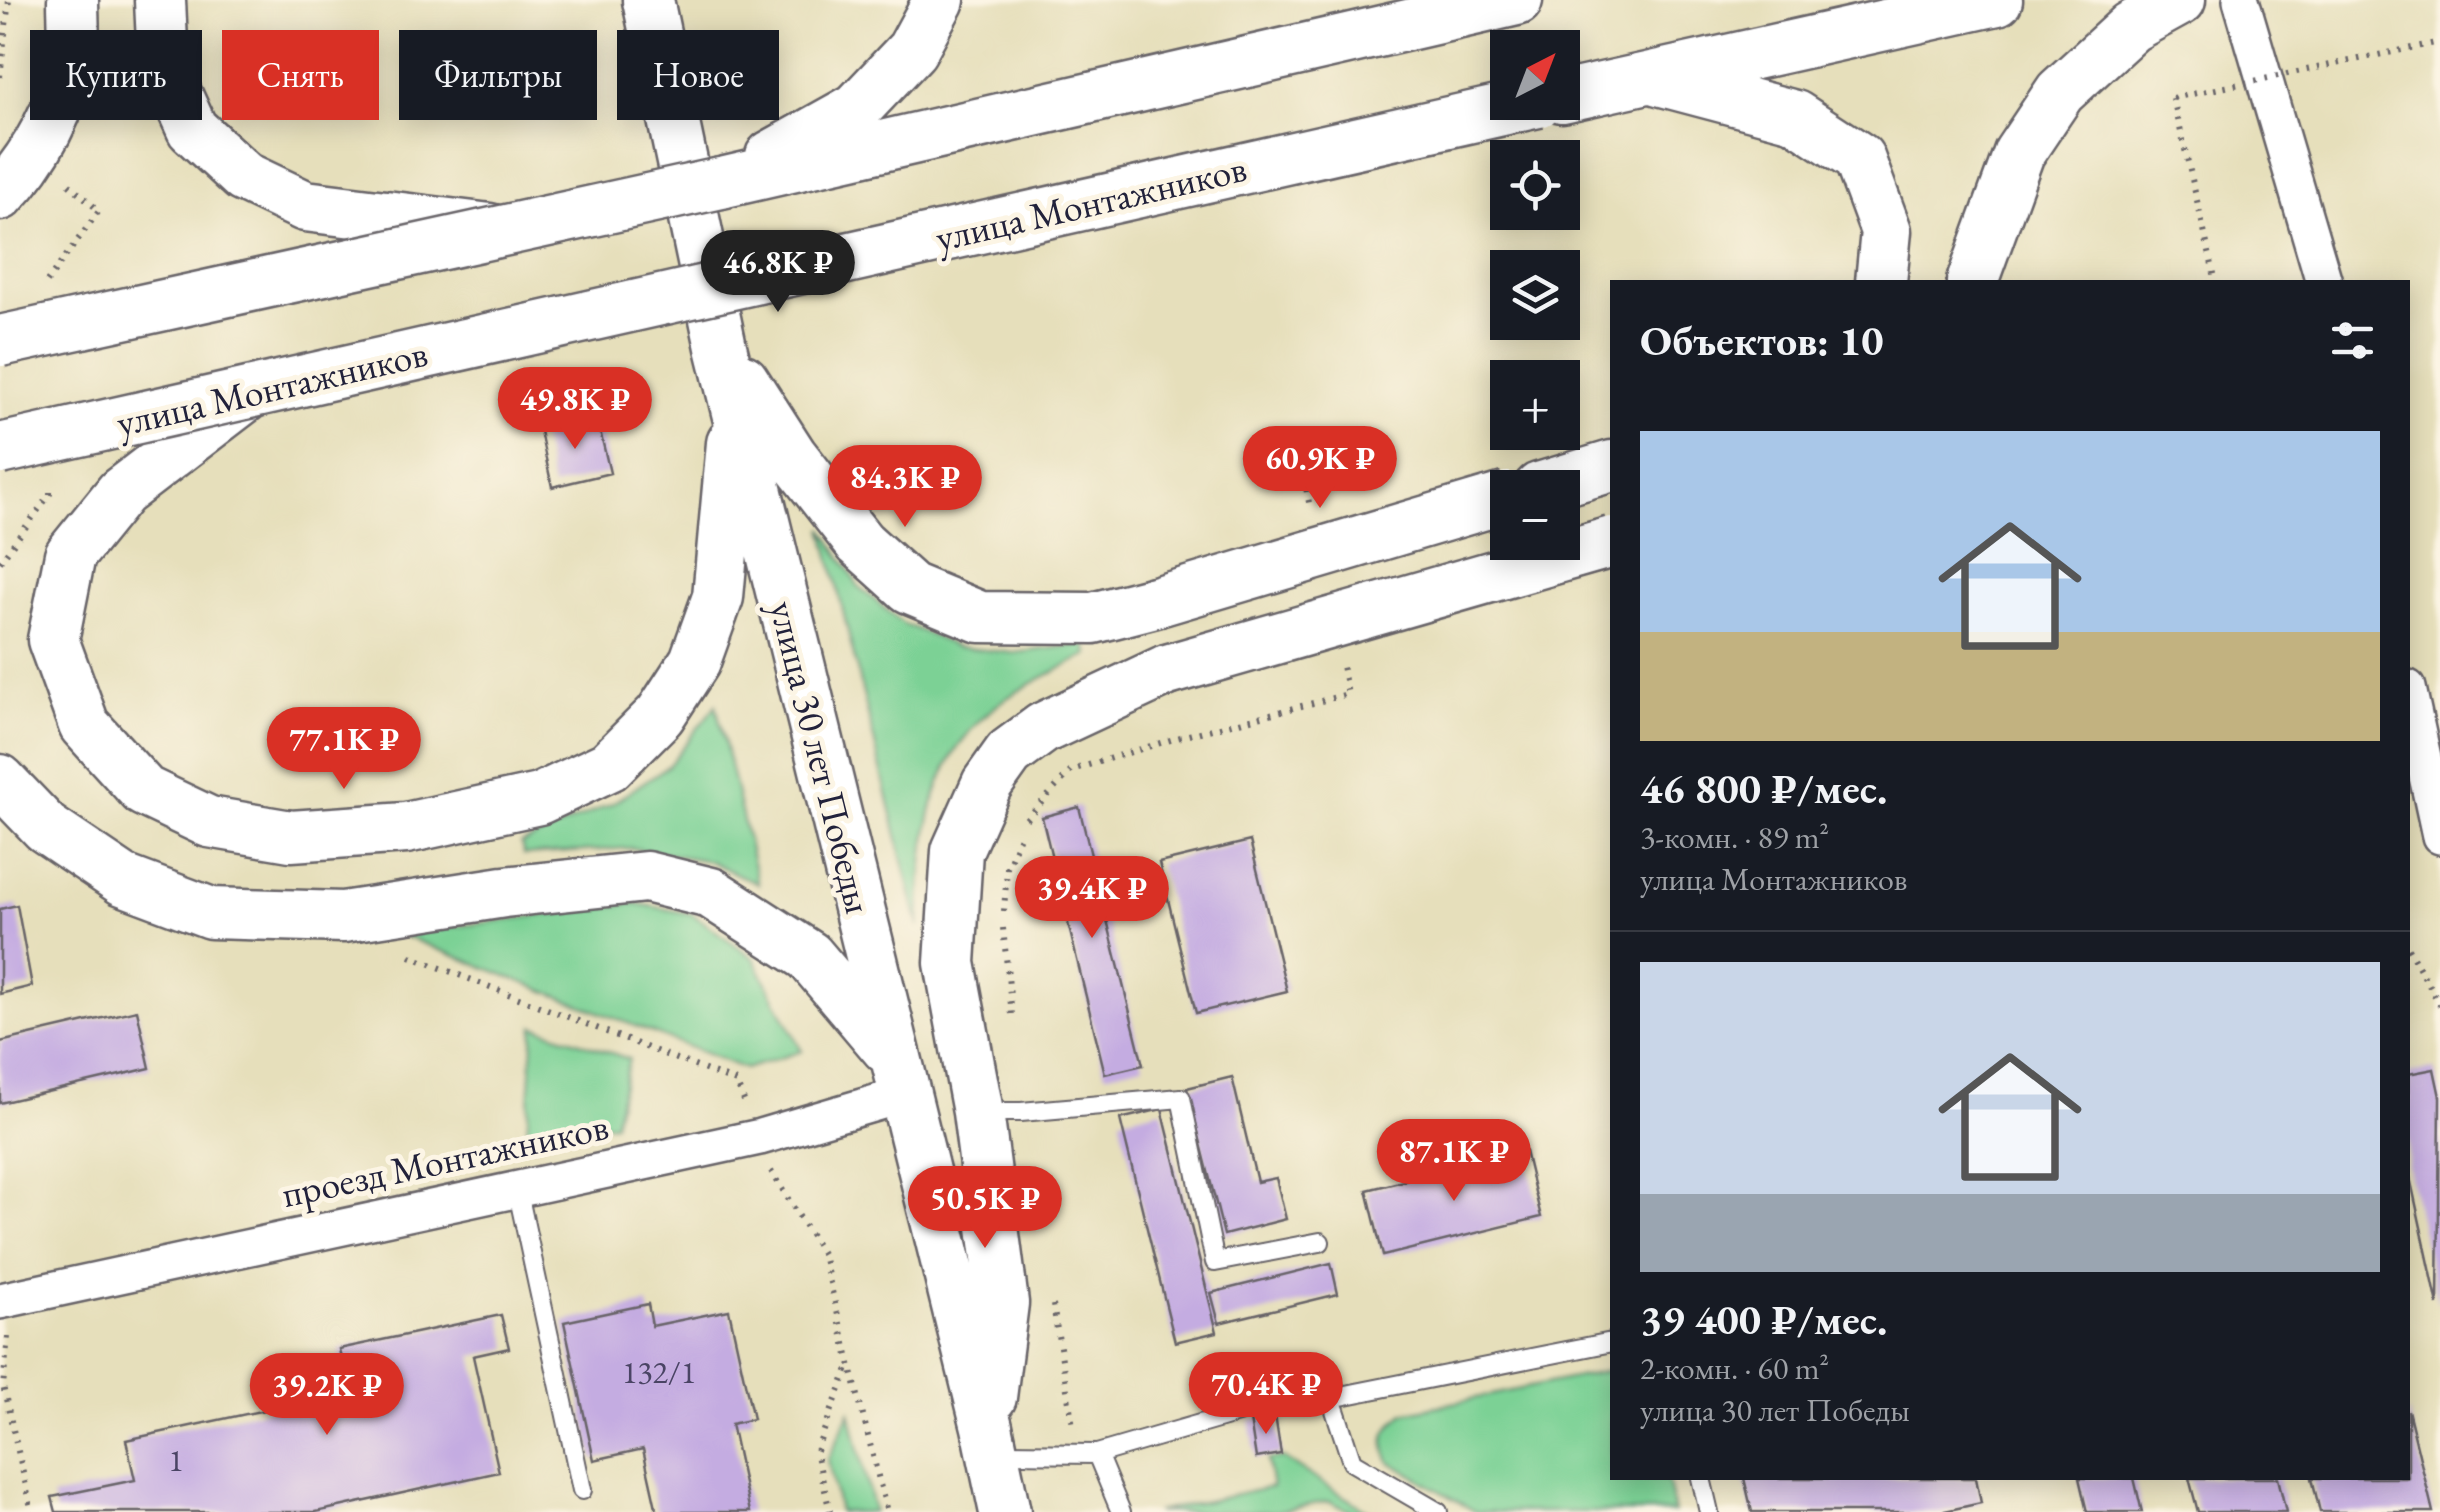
<!DOCTYPE html>
<html lang="ru">
<head>
<meta charset="utf-8">
<style>
  :root { --surface:#171b24; --page:#242831; --text:#f1f3f6; --muted:#9ea1a6; --line:#363941; --accent:#d93025 }
  body { margin:0; font-family:"EB Garamond",serif; background:var(--page); color:var(--text); height:100vh; display:flex; flex-direction:column; font-size:38px; white-space:nowrap }
  * { box-sizing:border-box; margin:0 }
  p { font-size:32px; color:var(--muted) }
  .icon { flex:none; width:55px; height:55px; fill:none; stroke:currentColor; stroke-width:2; stroke-linecap:round; stroke-linejoin:round }
  .map { position:relative; flex:1; overflow:hidden }
  .drawer { position:absolute; left:1610px; top:280px; width:800px; height:1200px; display:flex; flex-direction:column; background:var(--surface); border-radius:0px; box-shadow:0 5px 25px #0003 }
  .drawer>* { flex:none }
  .banner { position:absolute; left:30px; top:30px; width:950px; height:90px; display:flex; gap:20px }
  .needle { width:65px; rotate:42deg }
  .fabs { position:absolute; left:1490px; top:30px; display:grid; gap:20px }
  .fabs a { display:grid; place-items:center; width:90px; height:90px; border-radius:0px; background:var(--surface); box-shadow:0 5px 25px #0003; font-size:50px }
  .price { position:absolute; translate:-50% -85px; padding:0 22px; border-radius:35px; background:var(--accent); color:#fff; font-size:32px; line-height:65px; filter:drop-shadow(0 2px 5px #0008) }
  .price::after { content:''; position:absolute; left:50%; top:60px; width:30px; height:22px; margin-left:-15px; background:inherit; clip-path:polygon(0 0,100% 0,50% 100%) }
  .price.current { background:#222; color:#fff }
  ul { padding:0; list-style:none }
  li { display:grid; align-content:center; gap:20px; height:530px; padding:0 30px }
  li+li { border-top:2px solid var(--line) }
  li span { display:grid; place-items:center; height:310px; border-radius:0px; color:#555 }
  li>.icon { margin-inline-start:auto }
  span .icon { width:180px; height:180px; fill:#fffc; stroke-width:1 }
  li b { font-size:42px }
  h2 { display:flex; justify-content:space-between; align-items:center; height:120px; padding:0 30px; font-size:42px }
  .pill { padding:0 35px; border-radius:0px; background:var(--surface); box-shadow:0 5px 25px #0003; font-size:35px; line-height:90px }
  .pill.current { background:var(--accent); color:#fff }
  .map>svg:first-child { display:block }
  .green { fill:#7cd195; stroke:#4f7a68; stroke-width:2.5 }
  .building { fill:#c4ace1 }
  .lines { fill:none; stroke-linecap:round; stroke-linejoin:round }
  .lane-casing { stroke:#676468; stroke-width:22 }
  .street-casing { stroke:#676468; stroke-width:40 }
  .secondary-casing { stroke:#676468; stroke-width:55 }
  .path { stroke:#676468; stroke-width:6; stroke-dasharray:2.5 8; stroke-linecap:butt }
  .lane { stroke:#fff; stroke-width:18 }
  .street { stroke:#fff; stroke-width:35 }
  .secondary { stroke:#fff; stroke-width:50 }
  .secondary-bridge-casing { stroke:#676468; stroke-width:55; stroke-linecap:butt }
  .path-bridge { stroke:#676468; stroke-width:6; stroke-dasharray:2.5 8; stroke-linecap:butt }
  .secondary-bridge { stroke:#fff; stroke-width:50 }
  .labels { text-anchor:middle; stroke-width:10; stroke-linejoin:round; paint-order:stroke }
  .number-label { font-size:32px; fill:#4a4464 }
  .street-label { font-size:38px; fill:#22223b; stroke:#fcf5e5 }
</style>
</head>
<body>
<div class="map">
<svg width="2440" height="1512" viewBox="0 0 2440 1512">
  <rect width="100%" height="100%" fill="#fcf5e5"/>
  <filter id="ink" filterUnits="userSpaceOnUse"><feTurbulence type="fractalNoise" baseFrequency=".01" numOctaves="2"/><feDisplacementMap in="SourceGraphic" scale="20" xChannelSelector="R" yChannelSelector="G"/><feConvolveMatrix kernelMatrix="1 2 1 2 8 2 1 2 1" color-interpolation-filters="sRGB"/></filter>
  <filter id="wash" filterUnits="userSpaceOnUse"><feTurbulence type="fractalNoise" baseFrequency=".0048" numOctaves="4" result="noise"/><feDisplacementMap in="SourceGraphic" scale="40" xChannelSelector="R" yChannelSelector="G"/><feGaussianBlur stdDeviation="2.25" result="paint"/><feColorMatrix in="noise" values="0 0 0 0 0 0 0 0 0 0 0 0 0 0 0 0 0 1.4 0 .05"/><feComposite in="paint" operator="in"/></filter>
  <g filter="url(#wash)">
    <rect width="100%" height="100%" fill="#e6dfbb"/>
    <path class="green" d="M823 528 859 587 902 623 957 647 1014 653 1085 644 1089 654C1060 670 1027 683 1000 703 926 757 923 843 919 927Z
      M716 705 758 884 709 861 631 848 524 855 521 844 611 804 668 766Z
      M634 903 692 914 754 958 802 1051 745 1069 399 934Z
      M534 1026 629 1059 614 1123 527 1133Z
      M1612 1370V1478H1667L1674 1512H1476L1390 1462C1379 1437 1385 1430 1404 1413Z
      M850 1412 874 1512H839L828 1460Z
      M1283 1458 1369 1512H1352L1329 1501 1274 1512H1156L1272 1487 1267 1460Z"/>
    <g id="blocks">
      <path class="building" d="M597 418 610 473 552 487 540 431Z
        M1079 807 1143 1065 1105 1074 1042 817Z
        M1250 841 1287 991 1196 1013 1159 863Z
        M17 905 32 986 0 994V909Z
        M137 1010 150 1068 0 1103V1042Z
        M2434 1069 2440 1097 2438 1305 2408 1168V1074Z
        M1232 1077 1257 1182 1276 1178 1286 1219 1224 1235 1187 1088Z
        M1162 1109 1217 1332 1175 1342 1120 1119Z
        M1525 1151 1541 1217 1383 1256 1367 1190Z
        M1331 1263 1338 1294 1219 1323 1211 1293Z
        M648 1304 652 1326 729 1310 753 1419 731 1424 750 1512H657L643 1449 594 1460 564 1322Z
        M501 1315 509 1348 473 1356 499 1472 316 1512H56L52 1497 135 1480 126 1440 348 1392 339 1349Z
        M2408 1410 2433 1512H2320L2312 1478H2408Z
        M1275 1415 1281 1454 1256 1458 1250 1420Z
        M1744 1478H1976L1981 1503 1940 1512H1752Z
        M2079 1478H2134L2142 1512H2087Z
        M2189 1478H2278L2286 1512H2198Z"/>
    </g>
  </g>
  <g filter="url(#ink)">
    <use href="#blocks" fill-opacity="0" stroke="#676468" stroke-width="2.5"/>
    <g class="lines">
      <defs>
        <path id="lane" d="M981 1112H1021L1181 1098 1215 1262 1320 1242
          M517 1188 582 1490
          M1331 1398 1352 1462 1438 1512
          M996 1453 1097 1454 1255 1408 1331 1398 1612 1342
          M1097 1454 1121 1512
          M1701 1478 1709 1512"/>
        <path id="street" d="M2241 0 2324 282
          M2408 688 2440 836
          M0 1301 760 1137 906 1094"/>
        <path id="secondary" d="M160 0 163 65 192 129 244 177 305 206 490 229
          M648 0 721 347 987 1427 1005 1512
          M1659 80 1795 116 1859 158 1886 231 1881 282
          M1562 97 1997 0
          M771 156 857 108 912 50 939 0
          M721 183 1517 0
          M0 195C36 158 63 107 72 56 75 38 73 18 73 0
          M1972 282 2019 153 2060 92 2131 27 2180 0
          M743 380 792 456 860 543 910 588 980 617 1093 618 1155 602
          M249 394 121 492 70 555 53 640 84 725 144 791 209 822 291 836 406 828 539 799 609 766 660 715 695 661 718 597 732 443
          M1539 488 1612 466
          M0 780 46 828 123 880 211 913 343 917 504 892 646 877 711 893 809 956 887 1048
          M991 1397 1003 1303 978 1112 950 963 957 851 987 784 1009 753 1043 728 1167 670"/>
      </defs>
      <use href="#lane" class="lane-casing"/>
      <use href="#street" class="street-casing"/>
      <use href="#secondary" class="secondary-casing"/>
      <path class="path" d="M0 77 9 0
        M2173 98 2216 282
        M47 282 99 211 66 181
        M1302 469 1310 507
        M0 562 50 494V484
        M1026 819 1072 770 1177 738 1348 694 1342 666
        M1004 911 1007 868 1020 836
        M1003 928 1012 1015
        M2408 948 2440 1005
        M410 956 736 1082 745 1103
        M771 1171 823 1255 887 1512
        M1053 1305 1073 1426
        M8 1337 3 1386 32 1512
        M830 1512 816 1451 849 1366"/>
      <use href="#lane" class="lane"/>
      <use href="#street" class="street"/>
      <use href="#secondary" class="secondary"/>
      <defs>
        <path id="secondary-bridge" d="M0 341 721 183
          M0 449 1538 102
          M1155 602 1508 497
          M1167 670 1612 542"/>
      </defs>
      <use href="#secondary-bridge" class="secondary-bridge-casing"/>
      <path class="path-bridge" d="M2173 98 2440 42"/>
      <use href="#secondary-bridge" class="secondary-bridge"/>
    </g>
  </g>
  <g class="labels">
    <g class="number-label">
      <text x="659" y="1383">132/1</text>
      <text x="176" y="1471">1</text>
    </g>
    <g class="street-label">
      <text transform="translate(1091 203) rotate(-13)" y="13">улица Монтажников</text>
      <text transform="translate(272 388) rotate(-13)" y="13">улица Монтажников</text>
      <text transform="translate(821 757) rotate(76)" y="13">улица 30 лет Победы</text>
      <text transform="translate(445 1160) rotate(-12)" y="13">проезд Монтажников</text>
    </g>
  </g>
</svg>
<div class="fabs">
<a><svg class="needle" viewBox="-14 -14 28 28"><path d="M0-13l5 13h-10z" fill="#e53935"/><path d="M0 13l5-13h-10z" fill="#9ea1a6"/></svg></a>
<a><svg class="icon" aria-label="locate" viewBox="0 0 24 24"><circle cx="12" cy="12" r="6"/><path d="M12 2v4M12 18v4M2 12h4M18 12h4"/></svg></a>
<a><svg class="icon" aria-label="layers" viewBox="0 0 24 24"><path d="M12 4l9 5-9 5-9-5zM3 14l9 5 9-5"/></svg></a>
<a>+</a>
<a>−</a>
</div>
<b class="price current" style="left:778px;top:315px">46.8K ₽</b>
<b class="price" style="left:575px;top:452px">49.8K ₽</b>
<b class="price" style="left:1320px;top:511px">60.9K ₽</b>
<b class="price" style="left:905px;top:530px">84.3K ₽</b>
<b class="price" style="left:344px;top:792px">77.1K ₽</b>
<b class="price" style="left:1092px;top:941px">39.4K ₽</b>
<b class="price" style="left:1454px;top:1204px">87.1K ₽</b>
<b class="price" style="left:985px;top:1251px">50.5K ₽</b>
<b class="price" style="left:1266px;top:1437px">70.4K ₽</b>
<b class="price" style="left:327px;top:1438px">39.2K ₽</b>
<div class="banner">
<a class="pill">Купить</a>
<a class="pill current">Снять</a>
<a class="pill">Фильтры</a>
<a class="pill">Новое</a>
</div>
<section class="drawer">
<h2>Объектов: 10<svg class="icon" aria-label="filters" viewBox="0 0 24 24"><path d="M4 7h16M4 17h16"/><circle cx="9" cy="7" r="2"/><circle cx="15" cy="17" r="2"/></svg></h2>
<ul>
<li><span style="background:linear-gradient(#a9c7e8 65%,#c2b280 0)"><svg class="icon" aria-label="home" viewBox="0 0 24 24"><path d="M3 11l9-7 9 7M6 9v11h12V9"/></svg></span><div><b>46 800 ₽/мес.</b><p>3-комн. · 89 m²</p><p>улица Монтажников</p></div></li>
<li><span style="background:linear-gradient(#c9d6e8 75%,#9aa5b1 0)"><svg class="icon" aria-label="home" viewBox="0 0 24 24"><path d="M3 11l9-7 9 7M6 9v11h12V9"/></svg></span><div><b>39 400 ₽/мес.</b><p>2-комн. · 60 m²</p><p>улица 30 лет Победы</p></div></li>
</ul>
</section>
</div>
</body>
</html>
